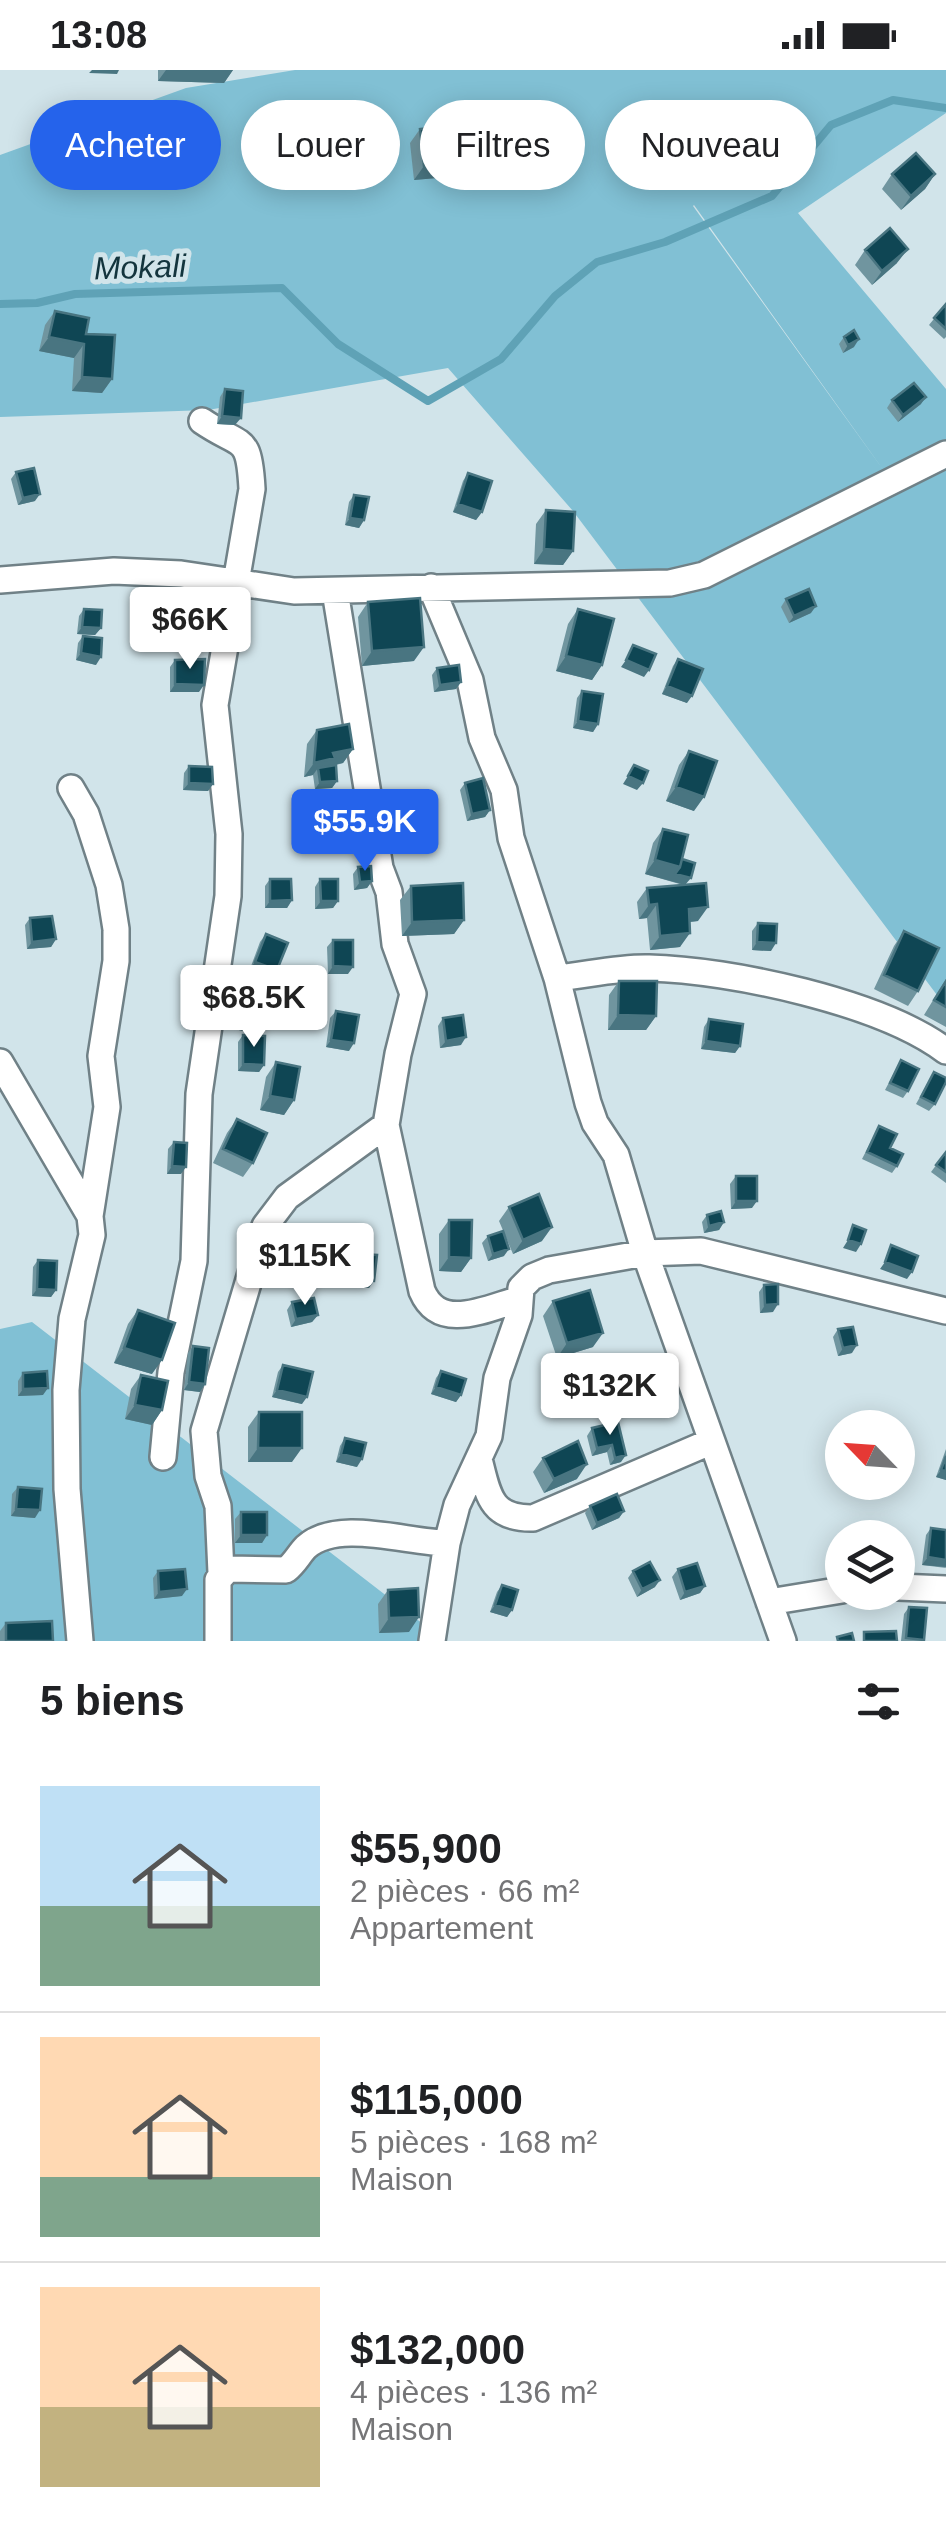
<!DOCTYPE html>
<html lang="fr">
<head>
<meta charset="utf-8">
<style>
  :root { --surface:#fff; --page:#f6f6f6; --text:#202124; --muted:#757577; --line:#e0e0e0; --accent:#2563eb }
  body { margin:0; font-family:Helvetica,sans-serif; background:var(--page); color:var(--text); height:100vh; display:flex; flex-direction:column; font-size:38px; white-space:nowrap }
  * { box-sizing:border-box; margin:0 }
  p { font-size:32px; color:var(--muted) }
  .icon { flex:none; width:55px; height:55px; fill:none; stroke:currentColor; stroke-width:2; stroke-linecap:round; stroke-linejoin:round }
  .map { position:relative; height:1571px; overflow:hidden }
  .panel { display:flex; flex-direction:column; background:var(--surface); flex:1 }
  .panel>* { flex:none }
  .hud { position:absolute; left:30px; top:30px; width:888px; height:90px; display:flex; gap:20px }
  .needle { width:65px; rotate:295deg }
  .buttons { position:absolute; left:825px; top:1340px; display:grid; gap:20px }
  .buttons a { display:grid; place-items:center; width:90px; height:90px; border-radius:50%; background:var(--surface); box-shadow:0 5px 25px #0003; font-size:50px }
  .price { position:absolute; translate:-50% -85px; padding:0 22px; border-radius:10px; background:#fff; color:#222; font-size:32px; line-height:65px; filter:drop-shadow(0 2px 5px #0008) }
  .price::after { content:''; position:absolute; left:50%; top:60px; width:30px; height:22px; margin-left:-15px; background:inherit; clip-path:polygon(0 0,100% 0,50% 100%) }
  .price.active { background:var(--accent); color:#fff }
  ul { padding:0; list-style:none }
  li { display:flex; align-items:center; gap:30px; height:250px; padding:0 40px }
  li+li { border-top:2px solid var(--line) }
  li span { display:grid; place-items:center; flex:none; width:280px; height:200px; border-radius:0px; color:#555 }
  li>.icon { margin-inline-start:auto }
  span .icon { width:120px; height:120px; fill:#fffc; stroke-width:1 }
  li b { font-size:42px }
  h2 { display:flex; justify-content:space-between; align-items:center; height:120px; padding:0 40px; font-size:42px }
  .pill { padding:0 35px; border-radius:45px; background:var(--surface); box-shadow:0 5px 25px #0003; font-size:35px; line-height:90px }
  .pill.active { background:var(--accent); color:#fff }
  .status { display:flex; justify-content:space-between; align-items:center; height:70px; padding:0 50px; background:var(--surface); direction:ltr }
  .status svg { height:28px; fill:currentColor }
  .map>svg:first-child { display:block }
  .green { fill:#81c0d4; fill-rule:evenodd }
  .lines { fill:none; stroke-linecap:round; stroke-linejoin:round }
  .stream { stroke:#5fa2b6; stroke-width:8 }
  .minor-casing { stroke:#708187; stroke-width:30 }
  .minor { stroke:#fff; stroke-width:25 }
  .wall { fill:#70959f }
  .shaded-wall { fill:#497581 }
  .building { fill:#0f4654; stroke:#497581; stroke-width:2.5 }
  .labels { text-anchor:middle; stroke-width:10; stroke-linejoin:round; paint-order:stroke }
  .water-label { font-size:32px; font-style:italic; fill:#13343d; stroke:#d1e4ea }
</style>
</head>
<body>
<div class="status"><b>13:08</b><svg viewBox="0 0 49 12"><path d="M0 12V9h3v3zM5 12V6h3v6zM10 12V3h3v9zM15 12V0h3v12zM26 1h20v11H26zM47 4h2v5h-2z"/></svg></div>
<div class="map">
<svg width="946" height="1571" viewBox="0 0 946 1571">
  <rect width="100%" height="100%" fill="#d1e4ea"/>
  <path class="green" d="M295 0H946V43L798 143 946 319V937L573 441 448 298 208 340 0 347V85L186 18ZM694 135 887 405 693 136Z
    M32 1252 445 1571H0V1259Z"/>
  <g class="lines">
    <path class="stream" d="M0 234 37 233 75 224 282 218 338 274 428 331 501 289 555 226 597 192 665 172 772 126 831 55 893 30 946 38"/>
    <defs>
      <path id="minor" d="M0 510 114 501 181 504 294 521 670 513 704 505 946 384
        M431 517 470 610 482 668 504 720 511 768 557 908 588 1033 595 1053 616 1085 645 1183 783 1571
        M335 521 380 798 389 822 395 874 413 924 398 984 386 1055 422 1221C440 1263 487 1238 520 1229
        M71 718 86 744 109 815 116 859V891L101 986 107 1037 90 1146
        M557 908C587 905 619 897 649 898 731 900 881 932 946 981
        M0 992 90 1146 92 1165 72 1249 66 1320 67 1419 80 1571
        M163 1387 171 1302 194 1191 199 1024 228 826 229 764 215 635 252 419C249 363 243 379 202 351
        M479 1389C488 1424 490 1449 533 1448L710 1372
        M221 1503 218 1436 208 1406 204 1361 265 1156 287 1127 386 1055
        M898 1517 946 1519
        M769 1532 842 1520
        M218 1571V1510L228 1499 286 1500C295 1493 299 1484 306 1477 338 1448 408 1473 447 1473
        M432 1571 447 1473 457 1435 489 1366 497 1308 519 1245 521 1218 532 1207 549 1200 645 1183 701 1181 946 1241"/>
    </defs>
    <use href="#minor" class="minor-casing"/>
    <use href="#minor" class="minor"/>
  </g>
  <path class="wall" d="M158 0H233L224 13 158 11Z
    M420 59 454 75 447 86 448 93 437 108 414 110 410 73Z
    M459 70 464 109 456 110 454 77Z
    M892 104H935L925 119 901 140 882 119Z
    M865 180 897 193 872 215 855 195Z
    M946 234V267L944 269 929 255Z
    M55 241 86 264 112 309 102 323 72 321 74 288 39 281 45 255Z
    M844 267 854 277 843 283 839 274Z
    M225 319 235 355 217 354 220 327Z
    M892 330 921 334 898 352 887 338Z
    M16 402 35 431 18 435 11 409Z
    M468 403 482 442 476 450 453 442 463 411Z
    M354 425 364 450 359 458 345 455 349 432Z
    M546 440 573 481 563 495 534 494 536 454Z
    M786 529 811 543 789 553 781 537Z
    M368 532 414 591 362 596 358 547Z
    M84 539 101 558 95 565 77 564 79 546Z
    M578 539 602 595 592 610 556 601 568 554Z
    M83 566 96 595 76 590 78 573Z
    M678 589 687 633 662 624 673 596Z
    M175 590 199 622H170V597Z
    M437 598 461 612 456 619 434 622 432 605Z
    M582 621 598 654 593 662 573 658 577 628Z
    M317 660 353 679 343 693 336 695 337 711 332 718 315 719 313 705 304 707 307 674Z
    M689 681 694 741 666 731 679 695Z
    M189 696 213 714 208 721 183 720 184 703Z
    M465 713 490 740 485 747 467 751 460 720Z
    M317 738 355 765 345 779 309 782 307 752Z
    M663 759 682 789 686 814 698 851 690 852 680 877 650 880 647 848 639 849 637 832 647 818 683 815 645 804 653 773Z
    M358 797 372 811 367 818 354 820 353 804Z
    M270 809 292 830 287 838H265V816Z
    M320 809 338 831 333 838 315 839V817Z
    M411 816 464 850 454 864 402 866 400 830Z
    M30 848 56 869 51 877 27 879 25 855Z
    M758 853 771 881 752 880V861Z
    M904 861 918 921 908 936 874 919 894 876Z
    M266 864 272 908 250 899 260 872Z
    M333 870 348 904H328L327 877Z
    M245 906 255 963 228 958 235 920Z
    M946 909V957L924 945Z
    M619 911 656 946 646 960H608L609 925Z
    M336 941 349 981 326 977 330 948Z
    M443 948 461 975 440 978 438 956Z
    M709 949 740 976 735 983 701 979 704 957Z
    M243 965 264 995 259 1002 238 1001V972Z
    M901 990 908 1021 903 1028 885 1020Z
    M276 992 294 1030 284 1045 260 1040 266 1007Z
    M934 1002 935 1034 929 1041 916 1034Z
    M237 1049 253 1093 243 1107 213 1093 227 1063Z
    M879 1056 897 1096 892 1103 862 1089Z
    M174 1072 181 1104H167L168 1079Z
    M946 1082V1113L931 1102Z
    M736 1106 752 1138 731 1139 730 1114Z
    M509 1137 542 1171 513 1184 499 1151Z
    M707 1145 724 1152 719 1160 704 1163 702 1152Z
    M449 1150 471 1188 461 1202 439 1201V1164Z
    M488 1166 504 1186 488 1191 482 1173Z
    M360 1184 369 1218 352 1217 355 1191Z
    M38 1190 56 1220 51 1227 32 1226 33 1197Z
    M764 1215 773 1242 760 1243 759 1222Z
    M553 1231 593 1277 557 1288 543 1246Z
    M292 1232 318 1245 312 1252 291 1257 287 1240Z
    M138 1240 152 1304 114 1293 128 1254Z
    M838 1259 852 1283 838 1286 833 1267Z
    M193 1276 205 1314 200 1322 184 1320 188 1283Z
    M283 1295 302 1334 272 1327 278 1302Z
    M441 1301 461 1325 456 1332 431 1324 436 1308Z
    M23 1303 43 1325 18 1326V1311Z
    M141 1305 162 1340 152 1355 125 1349 131 1319Z
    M259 1342 292 1392H248V1357Z
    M618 1352 621 1392 610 1395 607 1382 592 1386 587 1366 592 1358Z
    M345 1368 357 1397 336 1392 340 1376Z
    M946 1379V1410L936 1407Z
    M543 1388 577 1409 544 1423 533 1402Z
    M18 1417 35 1448 11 1446 12 1424Z
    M590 1436 624 1441 619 1448 592 1460 585 1443Z
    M241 1442 267 1465 262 1473H235V1449Z
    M931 1458 946 1498 922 1495 926 1465Z
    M678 1499 705 1516 700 1523 680 1530 672 1507Z
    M158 1501 182 1526 154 1529 153 1508Z
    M633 1501 655 1517 637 1527 628 1508Z
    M502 1515 512 1540 507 1547 490 1542 497 1522Z
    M388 1520 409 1562 379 1563 378 1534Z
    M909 1537 923 1571H901L904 1544Z
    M6 1553 53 1571H0V1561Z"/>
  <path class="shaded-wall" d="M92 0H119L117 4 89 3Z
    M166 0H233L224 13 158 11Z
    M448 93 437 108 414 110 424 96Z
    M461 102H469L464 109 456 110Z
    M935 104 925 119 901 140 911 126Z
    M908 179 897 193 872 215 882 201Z
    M49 267 84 274 74 288 39 281Z
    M859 269 854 277 843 283 848 275Z
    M82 307 112 309 102 323 72 321Z
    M926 327 921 334 898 352 903 345Z
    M222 346 241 348 235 355 217 354Z
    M40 424 35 431 18 435 23 428Z
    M458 434 482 442 476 450 453 442Z
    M350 448 364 450 359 458 345 455Z
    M544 479 573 481 563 495 534 494Z
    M816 536 811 543 789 553 794 546Z
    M82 557 101 558 95 565 77 564Z
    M424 577 414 591 362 596 372 581Z
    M81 583 101 587 96 595 76 590Z
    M566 586 602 595 592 610 556 601Z
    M626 590 649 600 644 607 621 597Z
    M461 612 456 619 434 622 440 615Z
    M175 614 204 615 199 622H170Z
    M667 616 692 626 687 633 662 624Z
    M578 651 598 654 593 662 573 658Z
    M353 679 343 693 318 698 313 705 304 707 314 693 333 683Z
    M628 706 643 713 637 720 623 714Z
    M337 711 332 718 315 719 320 712Z
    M189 713 213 714 208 721 183 720Z
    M676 717 704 727 694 741 666 731Z
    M490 740 485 747 467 751 472 744Z
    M355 765 345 779 309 782 319 768Z
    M655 790 680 797 691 808 685 815 645 804Z
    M372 811 367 818 354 820 360 812Z
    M292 830 287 838H265L270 831Z
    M321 831H338L333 838 315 839Z
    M657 834 647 848 639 849 649 835Z
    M708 837 698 851 679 853 689 839Z
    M464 850 454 864 402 866 412 852Z
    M690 863 680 877 650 880 660 866Z
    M56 869 51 877 27 879 32 872Z
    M757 872 776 873 771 881 752 880Z
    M255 892 277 900 272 908 250 899Z
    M333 896 353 897 348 904H328Z
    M238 944 265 949 255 963 228 958Z
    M618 945 656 946 646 960H608Z
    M466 967 461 975 440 978 446 971Z
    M331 970 354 973 349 981 326 977Z
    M706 971 740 976 735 983 701 979Z
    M243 994 264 995 259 1002 238 1001Z
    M270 1026 294 1030 284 1045 260 1040Z
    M172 1096 186 1097 181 1104H167Z
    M736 1131H757L752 1138 731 1139Z
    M724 1152 719 1160 704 1163 709 1156Z
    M552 1157 542 1171 513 1184 523 1170Z
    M848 1170 861 1174 856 1182 843 1178Z
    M509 1179 504 1186 488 1191 493 1184Z
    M449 1187 471 1188 461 1202 439 1201Z
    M885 1192 912 1202 907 1209 880 1199Z
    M357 1210 374 1211 369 1218 352 1217Z
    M37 1219 56 1220 51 1227 32 1226Z
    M778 1234 773 1242 760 1243 765 1235Z
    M318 1245 312 1252 291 1257 296 1249Z
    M603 1263 593 1277 557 1288 567 1273Z
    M857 1275 852 1283 838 1286 843 1278Z
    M124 1278 162 1290 152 1304 114 1293Z
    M189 1312 205 1314 200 1322 184 1320Z
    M436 1317 461 1325 456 1332 431 1324Z
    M48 1318 43 1325 18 1326 23 1319Z
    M277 1320 307 1327 302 1334 272 1327Z
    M135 1335 162 1340 152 1355 125 1349Z
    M612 1375 607 1382 592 1386 597 1378Z
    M258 1378H302L292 1392H248Z
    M341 1384 362 1389 357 1397 336 1392Z
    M626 1385 621 1392 610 1395 615 1388Z
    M587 1394 577 1409 544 1423 554 1409Z
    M941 1400 946 1401V1410L936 1407Z
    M16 1439 40 1440 35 1448 11 1446Z
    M624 1441 619 1448 592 1460 597 1453Z
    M241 1465H267L262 1473H235Z
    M928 1487 946 1490V1497L922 1495Z
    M660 1510 655 1517 637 1527 642 1519Z
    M705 1516 700 1523 680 1530 685 1522Z
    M187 1519 182 1526 154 1529 159 1522Z
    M495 1535 512 1540 507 1547 490 1542Z
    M419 1547 409 1562 379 1563 389 1548Z"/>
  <path class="building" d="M452 55 454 75 446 76 448 93 424 96 420 59Z
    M459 70H467L469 102H461Z
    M916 83 935 104 911 126 892 104Z
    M890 158 908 179 882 201 865 180Z
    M946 234V259L934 248Z
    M55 241 89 248 86 264 115 265 112 309 82 307 84 274 49 267Z
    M854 260 859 269 848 275 844 267Z
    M914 313 926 327 903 345 892 330Z
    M225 319 243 321 241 348 222 346Z
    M34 398 40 424 23 428 16 402Z
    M468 403 492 411 482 442 458 434Z
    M354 425 369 427 364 450 350 448Z
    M546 440 575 442 573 481 544 479Z
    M809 519 816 536 794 546 786 529Z
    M420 528 424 577 372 581 368 532Z
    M84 539 102 540 101 558 82 557Z
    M578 539 614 549 602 595 566 586Z
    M83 566 102 568 101 587 81 583Z
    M633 575 656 584 649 600 626 590Z
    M205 589 204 615 175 614V590Z
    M678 589 703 599 692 626 667 616Z
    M459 595 461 612 440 615 437 598Z
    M582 621 603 624 598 654 578 651Z
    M349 654 353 679 333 683 335 688 314 693 317 660Z
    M689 681 717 691 704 727 676 717Z
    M336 695 337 711 320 712 318 698Z
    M634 695 648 701 643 713 628 706Z
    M189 696 212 697 213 714 189 713Z
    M483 708 490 740 472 744 465 713Z
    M353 735 355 765 319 768 317 738Z
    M663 759 688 765 680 797 655 790Z
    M682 789 695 793 691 808 675 804 680 797Z
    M371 796 372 811 360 812 358 797Z
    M270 809H291L292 830 270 831Z
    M320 809H338V831H321Z
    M463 813 464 850 412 852 411 816Z
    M706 813 708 837 689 839 690 863 660 866 657 834 649 835 647 818Z
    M52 846 56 869 32 872 30 848Z
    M758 853 777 854 776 873 757 872Z
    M904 861 939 878 918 921 884 905Z
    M266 864 288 873 277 900 255 892Z
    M333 870H353V897L333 896Z
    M245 906 272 911 265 949 238 944Z
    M619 911H657L656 946 618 945Z
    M946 911V937L934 930Z
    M336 941 359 945 354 973 331 970Z
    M463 945 466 967 446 971 443 948Z
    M709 949 743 954 740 976 706 971Z
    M243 965 265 966 264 995 243 994Z
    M901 990 919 999 908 1021 890 1013Z
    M276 992 300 997 294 1030 270 1026Z
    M934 1002 946 1008V1012L935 1034 921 1027Z
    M237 1049 267 1063 253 1093 223 1079Z
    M879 1056 897 1064 890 1078 903 1084 897 1096 867 1082Z
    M174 1072 187 1073 186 1097 172 1096Z
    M946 1082V1102L936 1095Z
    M736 1106H757V1131H736Z
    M539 1124 552 1157 523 1170 509 1137Z
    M721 1141 724 1152 709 1156 707 1145Z
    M449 1150H472L471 1188 449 1187Z
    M853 1155 866 1160 861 1174 848 1170Z
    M503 1161 509 1179 493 1184 488 1166Z
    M891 1175 918 1186 912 1202 885 1192Z
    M360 1184 377 1185 374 1211 357 1210Z
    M38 1190 57 1191 56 1220 37 1219Z
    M778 1214V1234L765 1235 764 1215Z
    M590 1220 603 1263 567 1273 553 1231Z
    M314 1228 318 1245 296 1249 292 1232Z
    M138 1240 175 1253 162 1290 124 1278Z
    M853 1257 857 1275 843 1278 838 1259Z
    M193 1276 209 1278 205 1314 189 1312Z
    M283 1295 313 1302 307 1327 277 1320Z
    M47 1301 48 1318 23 1319V1303Z
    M441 1301 466 1309 461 1325 436 1317Z
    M141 1305 168 1311 162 1340 135 1335Z
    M259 1342H302V1378H258Z
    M618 1352 626 1385 615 1388 612 1375 597 1378 592 1358Z
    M345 1368 366 1373 362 1389 341 1384Z
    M578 1371 587 1394 554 1409 543 1388Z
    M946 1386V1401L941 1400Z
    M18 1417 42 1419 40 1440 16 1439Z
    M617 1424 624 1441 597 1453 590 1436Z
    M241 1442H267V1465H241Z
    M931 1458 946 1460V1490L928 1487Z
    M650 1492 660 1510 642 1519 633 1501Z
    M697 1493 705 1516 685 1522 678 1499Z
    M185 1499 187 1519 159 1522 158 1501Z
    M502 1515 518 1520 512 1540 495 1535Z
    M418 1518 419 1547 389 1548 388 1520Z
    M909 1537 927 1538 924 1570 906 1568Z
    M52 1551 53 1571H6V1553Z
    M896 1561 897 1571H864V1562Z
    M852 1563 854 1571H838L837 1567Z"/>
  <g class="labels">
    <g class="water-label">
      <text transform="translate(140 197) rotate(-2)" y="11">Mokali</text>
    </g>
  </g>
</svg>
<div class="buttons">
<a><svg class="needle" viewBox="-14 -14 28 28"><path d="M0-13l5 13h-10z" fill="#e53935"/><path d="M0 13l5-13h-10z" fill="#757577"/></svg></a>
<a><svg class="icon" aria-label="layers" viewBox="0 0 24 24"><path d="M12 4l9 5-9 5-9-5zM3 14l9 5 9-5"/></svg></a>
</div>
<b class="price" style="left:190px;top:602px">$66K</b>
<b class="price active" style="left:365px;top:804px">$55.9K</b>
<b class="price" style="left:254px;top:980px">$68.5K</b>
<b class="price" style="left:305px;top:1238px">$115K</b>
<b class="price" style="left:610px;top:1368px">$132K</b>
<div class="hud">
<a class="pill active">Acheter</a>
<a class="pill">Louer</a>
<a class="pill">Filtres</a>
<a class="pill">Nouveau</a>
</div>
</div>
<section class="panel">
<h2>5 biens<svg class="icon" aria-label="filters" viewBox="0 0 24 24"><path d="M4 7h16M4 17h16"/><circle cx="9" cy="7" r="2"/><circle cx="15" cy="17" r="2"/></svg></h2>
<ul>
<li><span style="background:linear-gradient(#bfe0f5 60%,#7fa58c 0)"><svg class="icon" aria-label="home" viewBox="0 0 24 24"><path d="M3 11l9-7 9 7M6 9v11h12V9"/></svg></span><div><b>$55,900</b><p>2 pièces · 66 m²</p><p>Appartement</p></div></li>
<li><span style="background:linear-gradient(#ffd9b3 70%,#7fa58c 0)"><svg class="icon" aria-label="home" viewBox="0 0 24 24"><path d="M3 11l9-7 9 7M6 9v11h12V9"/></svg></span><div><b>$115,000</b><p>5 pièces · 168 m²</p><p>Maison</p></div></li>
<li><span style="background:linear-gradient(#ffd9b3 60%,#c2b280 0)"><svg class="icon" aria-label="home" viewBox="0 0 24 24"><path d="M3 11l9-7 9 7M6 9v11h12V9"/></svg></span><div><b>$132,000</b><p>4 pièces · 136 m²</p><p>Maison</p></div></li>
</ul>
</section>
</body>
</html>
